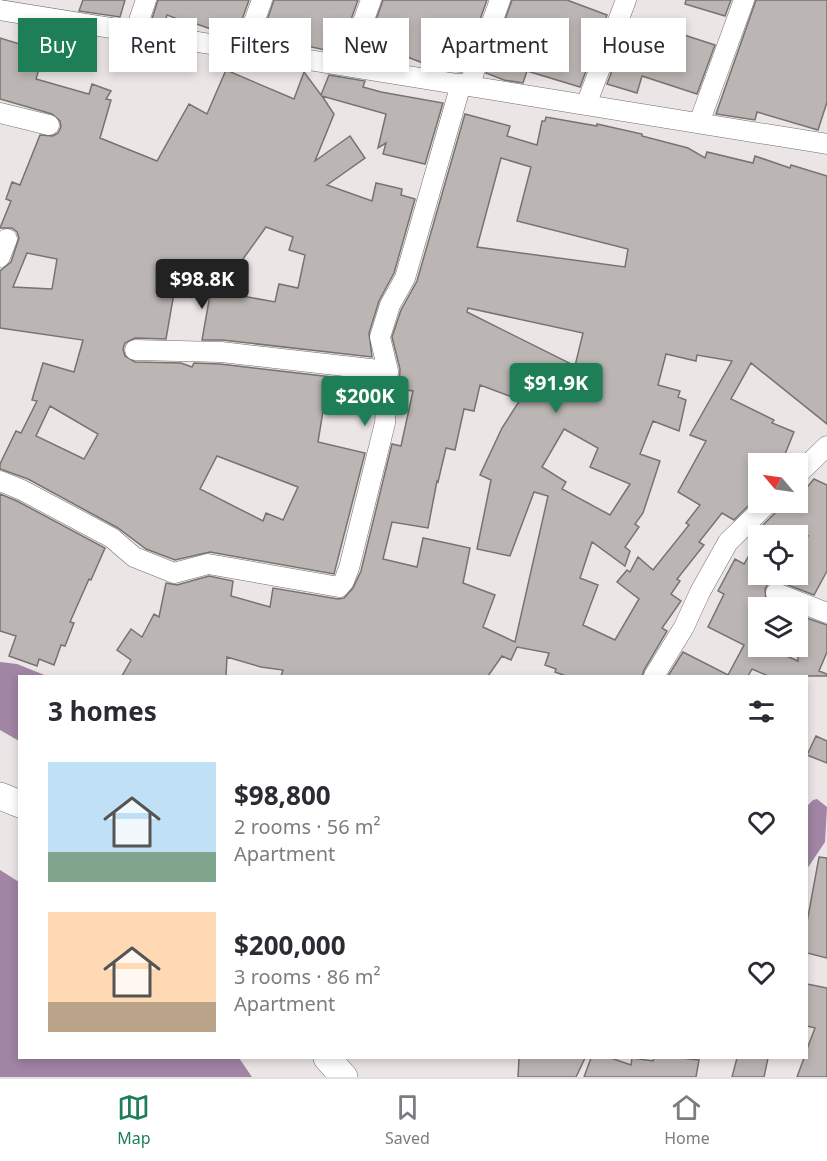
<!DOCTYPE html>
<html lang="en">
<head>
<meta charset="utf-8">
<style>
  :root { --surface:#fff; --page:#f7f7f7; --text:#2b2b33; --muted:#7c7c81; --line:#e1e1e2; --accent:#1e7f56 }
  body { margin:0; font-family:"Noto Sans",sans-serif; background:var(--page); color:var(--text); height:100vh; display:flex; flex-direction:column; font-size:22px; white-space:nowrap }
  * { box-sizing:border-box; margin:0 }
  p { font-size:20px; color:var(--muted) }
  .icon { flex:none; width:33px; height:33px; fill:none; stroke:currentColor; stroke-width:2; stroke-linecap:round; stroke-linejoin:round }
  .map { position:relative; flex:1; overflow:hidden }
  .drawer { position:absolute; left:18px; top:675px; width:790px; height:384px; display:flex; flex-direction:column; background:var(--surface); border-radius:0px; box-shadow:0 3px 9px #0003 }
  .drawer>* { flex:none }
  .guide { position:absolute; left:18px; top:18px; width:792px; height:54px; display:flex; gap:12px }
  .needle { width:39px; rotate:299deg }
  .fabs { position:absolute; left:748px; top:453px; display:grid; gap:12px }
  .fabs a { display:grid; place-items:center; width:60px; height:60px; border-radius:0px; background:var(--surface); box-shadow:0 3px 9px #0003; font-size:30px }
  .price { position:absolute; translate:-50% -51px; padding:0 14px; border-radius:6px; background:var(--accent); color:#fff; font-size:20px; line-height:39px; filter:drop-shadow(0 2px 3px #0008) }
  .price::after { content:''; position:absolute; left:50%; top:36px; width:18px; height:14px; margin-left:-9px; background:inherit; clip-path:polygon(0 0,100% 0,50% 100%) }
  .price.active { background:#222; color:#fff }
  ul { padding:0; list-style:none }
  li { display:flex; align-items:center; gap:18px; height:150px; padding:0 30px }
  li span { display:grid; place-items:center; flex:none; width:168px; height:120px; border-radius:0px; color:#555 }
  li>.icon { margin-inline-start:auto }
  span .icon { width:72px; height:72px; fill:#fffc; stroke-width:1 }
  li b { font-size:26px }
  h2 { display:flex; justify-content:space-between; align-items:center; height:72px; padding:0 30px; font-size:26px }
  .pill { padding:0 21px; border-radius:0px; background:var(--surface); box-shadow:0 3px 9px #0003; font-size:21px; line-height:54px }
  .pill.active { background:var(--accent); color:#fff }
  .menu { display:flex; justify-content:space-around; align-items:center; height:84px; border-top:2px solid var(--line); background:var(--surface); font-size:16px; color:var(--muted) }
  .menu a { display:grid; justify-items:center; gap:3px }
  .menu .active { color:var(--accent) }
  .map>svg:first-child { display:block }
  .water { fill:#a185a4 }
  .building { fill:#bbb6b3; stroke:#777370; stroke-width:1.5; fill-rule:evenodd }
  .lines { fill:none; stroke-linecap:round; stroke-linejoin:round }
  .minor-casing { stroke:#736d6d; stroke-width:21 }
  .secondary-casing { stroke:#736d6d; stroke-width:28 }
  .minor { stroke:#fff; stroke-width:20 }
  .secondary { stroke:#fff; stroke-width:27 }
</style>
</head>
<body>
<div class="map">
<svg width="827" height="1077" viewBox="0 0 827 1077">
  <rect width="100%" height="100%" fill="#ece5e5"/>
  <path class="water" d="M0 662 17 664 47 676H20L19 741 0 730Z
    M817 799 827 807 825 842 807 869V806L813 800Z
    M0 870 19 882 20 1058H239L252 1077H0Z"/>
  <path class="building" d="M83 0H125L120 17 79 11Z
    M158 0H249L236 36 225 34 191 22V24L167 15 164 24 151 22Z
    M274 0H358L339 53 303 45 302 47 278 43 261 38Z
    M383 0H487L461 72 436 68 410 58 375 50 372 58 363 57Z
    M512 0H567L607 15 580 87 527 71 523 83 504 80 486 73Z
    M686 0H731L725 16 685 4Z
    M756 0H827V102L818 130 757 112 755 120 716 114Z
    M630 22 677 36 678 33 715 45 697 94 642 76 637 93 607 84Z
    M29 37 47 43 36 79 85 93 89 94 92 84 111 91 106 99 111 100 100 138 157 161 189 104 207 114 226 70 294 99 304 72 321 95 329 75 365 81 363 87 381 92 443 103 425 164 383 154 386 143 378 148 386 114 322 96 334 114 315 161 350 136 365 158 327 185 372 201 376 183 402 189 401 195 415 199 394 273 379 301 369 333 372 357 222 340H202L213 278 180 273V276H177L166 339 135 338 125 343 123 349 125 356 135 362 181 363 192 367 194 363 220 364 375 382 374 410 324 405 318 442 365 453 334 574 210 552 175 560 146 549 118 528 28 479 0 469V464L16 431 21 433 37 401 32 400 43 363 74 372 83 340 0 328V271L11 262 19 238 17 232 12 228H0L11 201 6 199 12 182 20 185 40 135 53 136 58 133 61 127 60 121 52 114 0 99V38L26 46ZM266 227 293 237 289 250 305 255 298 288 279 284 275 302 237 295 243 259ZM27 253 57 259 52 289 13 287ZM50 406 98 434 84 459 36 436ZM217 456 298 487 283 520 266 513 263 521 200 489Z
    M465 114 510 126 507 136 537 145 542 121H545L546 117 597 126V124L642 134V136L688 148 705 158 707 152 753 163 755 156 790 168 791 165 827 176V424L751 363 731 399 774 420 772 423 794 432 781 464H759V495L734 520 722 513 699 542 704 545 677 579 680 581 671 594 681 601 662 628 667 631 644 670 642 676H566L555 672 556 669 545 665 549 653 517 647 511 660 502 656 488 676H281L283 670 261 667 227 657 226 676H122L131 660 117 650 131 629 142 637 154 614 159 617 166 583 177 585 209 576 233 581 231 596 270 607 273 588 338 599 344 598 353 588 361 571 392 444 401 446 413 391 399 389 400 369 392 337 401 310 417 281ZM501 158 531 167 517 221 628 249 625 267 477 247ZM468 308 583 333 575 366 467 312ZM666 354 696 361 697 355 732 361 690 435 706 441 678 492 700 505 686 523 689 525 653 570 638 557 630 572 627 570 617 582 639 599 615 640 583 625 598 585 580 578 592 542 625 566 630 551 625 547 639 527 635 524 643 513 660 461 640 454 653 421 679 431 686 400 678 397 680 391 658 385ZM480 385 520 400 502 428 480 475 491 480 477 549 510 556 534 492 548 496 515 642 483 627 495 595 463 583 470 548 423 538 417 567 383 559 392 522 428 528 437 481 438 482 446 448 455 450 464 409 474 411ZM564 429 598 448 590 467 630 484 610 515 562 489 566 482 542 467Z
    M814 479 827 485V571L814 595 780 582 774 581 768 584 765 589 766 600 780 608H759V630L753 642 759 644V646H764L798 661V615L827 625V652L819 671 827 674V676H768L752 669 748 676H668L683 652 728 675 744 645 708 627 724 594 718 591 735 559 744 564 759 538V574H798V551L808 536H760L755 533 777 511 781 502H798V498Z
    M0 494 17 501 105 548 91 580 89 579 70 622 74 623 65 646 61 645 54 665 39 659 37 666 9 656 16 636 0 631Z
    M816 736 827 741V763L807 755Z
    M819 857 827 858V958L807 953V922Z
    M807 984 827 988V1077H797L804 1058H807V1049L815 1028 807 1026Z
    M519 1058H585L576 1077H518Z
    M591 1058H611L631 1065 632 1058 653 1061 654 1058H681L699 1060 696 1077H584Z
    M737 1058H768L764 1077H732Z"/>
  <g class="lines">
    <defs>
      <path id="minor" d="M0 10 827 144
        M135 32 146 0
        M244 49 262 0
        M347 66 371 0
        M469 86 500 0
        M586 105 626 0
        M0 113 49 125
        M699 123 744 0
        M0 257 7 239
        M135 350 221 352 388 371
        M798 474 827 446
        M0 481 22 490 112 538 134 557 174 573 208 564 339 587 344 581 349 568 385 423 388 371 380 337 390 305 405 278 461 84
        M776 593 827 613
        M654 676 684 627 700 592 728 542 769 502"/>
      <path id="secondary" d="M0 796 20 804
        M327 1058 344 1077"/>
    </defs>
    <use href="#minor" class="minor-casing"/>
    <use href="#secondary" class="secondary-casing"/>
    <use href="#minor" class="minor"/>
    <use href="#secondary" class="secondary"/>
  </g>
</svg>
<div class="fabs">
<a><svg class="needle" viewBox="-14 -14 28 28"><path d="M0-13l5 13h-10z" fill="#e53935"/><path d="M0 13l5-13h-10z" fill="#7c7c81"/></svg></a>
<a><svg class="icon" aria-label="locate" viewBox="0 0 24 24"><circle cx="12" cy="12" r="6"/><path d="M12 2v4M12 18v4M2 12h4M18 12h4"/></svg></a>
<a><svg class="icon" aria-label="layers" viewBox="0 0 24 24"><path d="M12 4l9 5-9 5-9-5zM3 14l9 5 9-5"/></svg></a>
</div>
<b class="price active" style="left:202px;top:310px">$98.8K</b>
<b class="price" style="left:556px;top:414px">$91.9K</b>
<b class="price" style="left:365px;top:427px">$200K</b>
<div class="guide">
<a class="pill active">Buy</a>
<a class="pill">Rent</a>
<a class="pill">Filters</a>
<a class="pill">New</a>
<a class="pill">Apartment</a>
<a class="pill">House</a>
</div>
<section class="drawer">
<h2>3 homes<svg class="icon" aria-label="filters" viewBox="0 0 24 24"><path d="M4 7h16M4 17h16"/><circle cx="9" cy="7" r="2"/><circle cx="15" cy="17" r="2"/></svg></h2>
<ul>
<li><span style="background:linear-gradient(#bfe0f5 75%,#7fa58c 0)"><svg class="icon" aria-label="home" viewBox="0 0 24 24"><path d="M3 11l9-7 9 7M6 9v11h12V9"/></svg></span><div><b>$98,800</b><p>2 rooms · 56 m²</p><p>Apartment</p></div><svg class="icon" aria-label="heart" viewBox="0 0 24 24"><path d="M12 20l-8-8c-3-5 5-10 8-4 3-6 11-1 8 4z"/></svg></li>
<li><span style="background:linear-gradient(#ffd9b3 75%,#b9a48a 0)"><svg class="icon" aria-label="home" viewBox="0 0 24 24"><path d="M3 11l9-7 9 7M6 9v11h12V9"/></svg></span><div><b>$200,000</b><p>3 rooms · 86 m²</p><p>Apartment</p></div><svg class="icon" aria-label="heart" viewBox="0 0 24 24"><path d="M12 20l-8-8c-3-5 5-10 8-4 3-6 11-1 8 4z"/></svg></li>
</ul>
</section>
</div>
<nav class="menu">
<a class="active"><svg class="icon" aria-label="map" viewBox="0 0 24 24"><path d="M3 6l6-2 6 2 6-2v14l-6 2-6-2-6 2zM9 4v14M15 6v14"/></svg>Map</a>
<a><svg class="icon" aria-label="saved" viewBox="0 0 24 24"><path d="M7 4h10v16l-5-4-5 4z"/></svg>Saved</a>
<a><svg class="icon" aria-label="home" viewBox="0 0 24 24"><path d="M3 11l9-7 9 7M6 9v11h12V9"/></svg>Home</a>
</nav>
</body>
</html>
